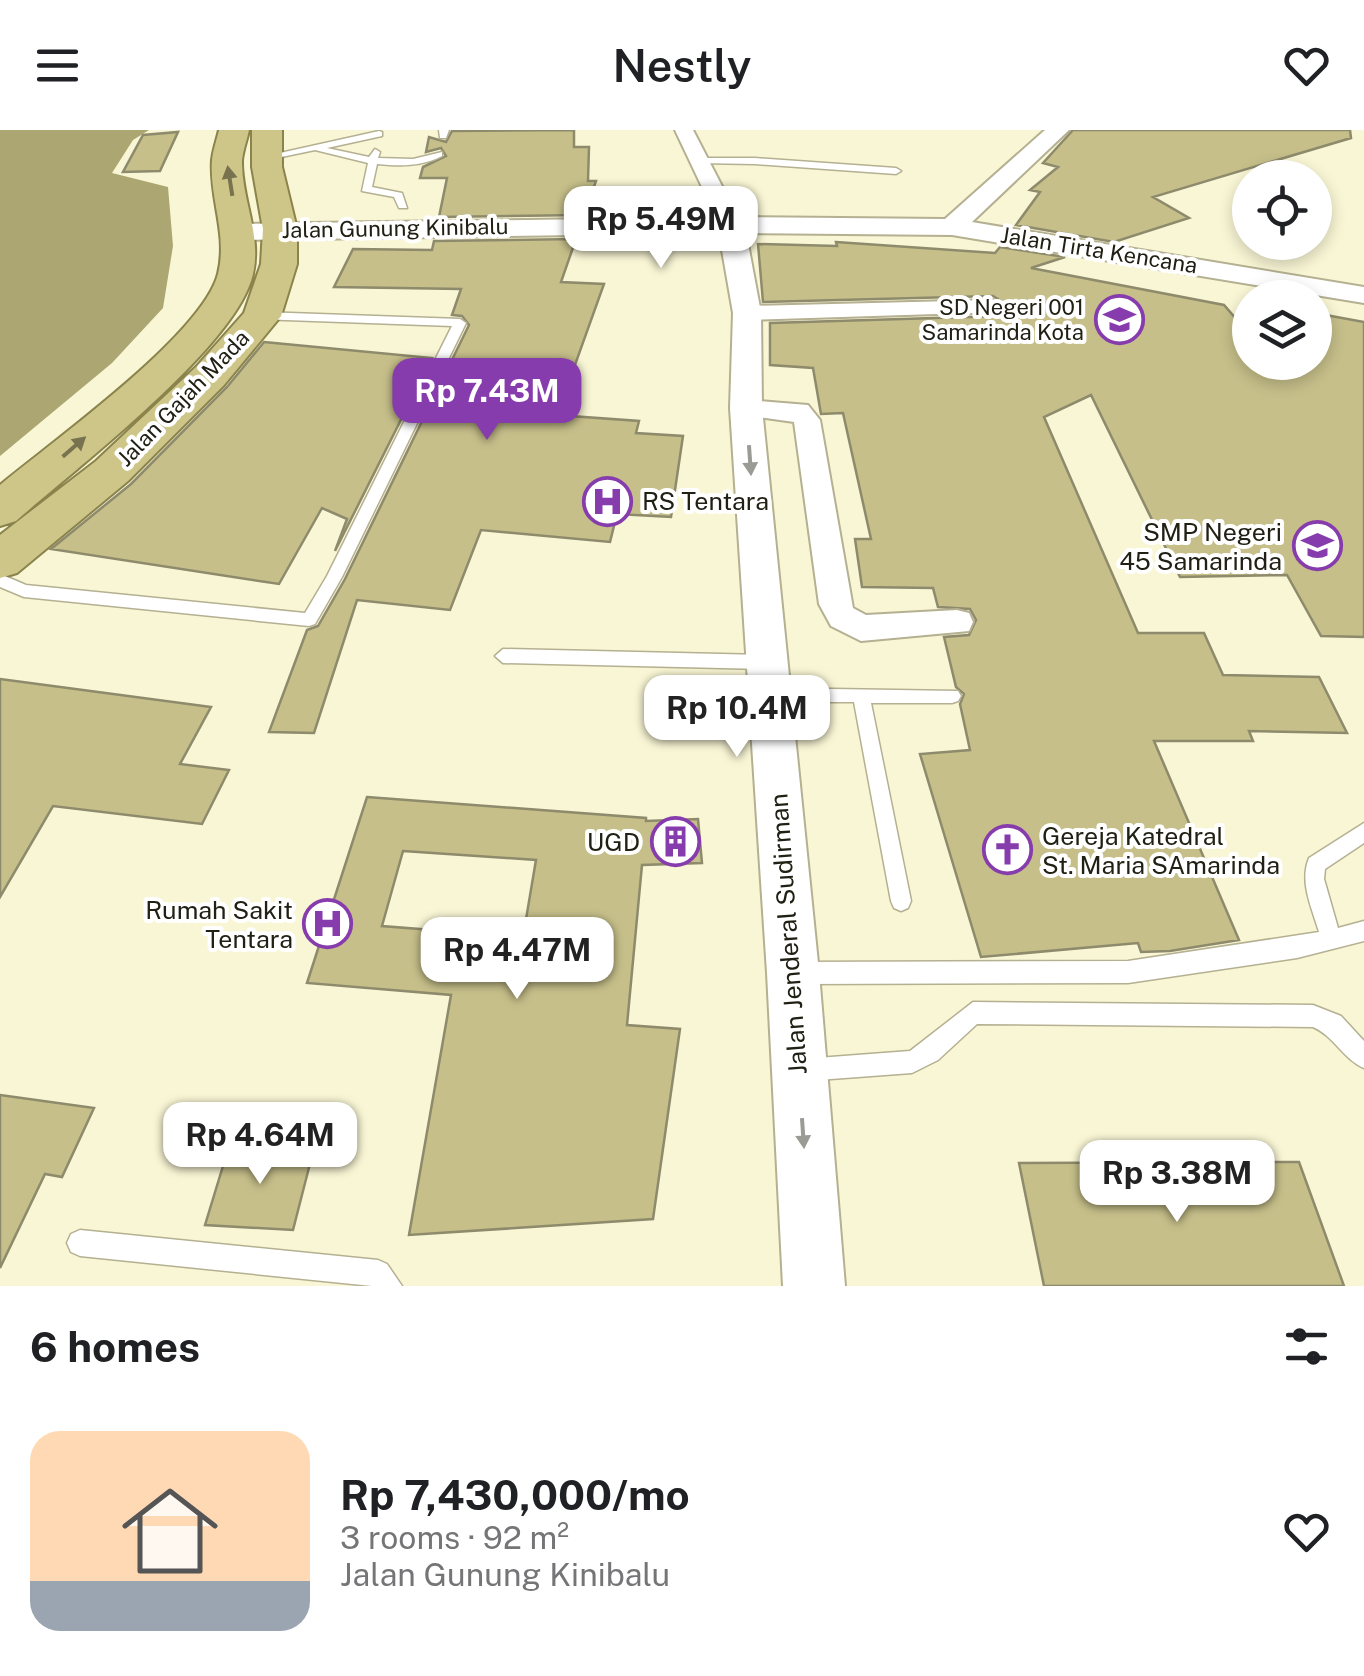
<!DOCTYPE html>
<html lang="en">
<head>
<meta charset="utf-8">
<style>
  :root { --surface:#fff; --page:#f2f2f2; --text:#202124; --muted:#757577; --accent:#873cad }
  body { margin:0; font-family:"Public Sans",sans-serif; background:var(--page); color:var(--text); height:100vh; display:flex; flex-direction:column; font-size:38px; white-space:nowrap }
  * { box-sizing:border-box; margin:0 }
  p { font-size:32px; color:var(--muted) }
  .icon { flex:none; width:55px; height:55px; fill:none; stroke:currentColor; stroke-width:2; stroke-linecap:round; stroke-linejoin:round }
  .map { position:relative; height:1156px; overflow:hidden }
  .side { display:flex; flex-direction:column; background:var(--surface); flex:1 }
  .side>* { flex:none }
  .buttons { position:absolute; left:1232px; top:30px; display:grid; gap:20px }
  .buttons a { display:grid; place-items:center; width:100px; height:100px; border-radius:50%; background:var(--surface); box-shadow:0 5px 15px #0003; font-size:50px }
  .price { position:absolute; translate:-50% -85px; padding:0 22px; border-radius:20px; background:#fff; color:#222; font-size:32px; line-height:65px; filter:drop-shadow(0 2px 5px #0008) }
  .price::after { content:''; position:absolute; left:50%; top:60px; width:30px; height:22px; margin-left:-15px; background:inherit; clip-path:polygon(0 0,100% 0,50% 100%) }
  .price.selected { background:var(--accent); color:#fff }
  ul { padding:0; list-style:none }
  li { display:flex; align-items:center; gap:30px; height:250px; padding:0 30px }
  li span { display:grid; place-items:center; flex:none; width:280px; height:200px; border-radius:30px; color:#555 }
  li>.icon { margin-inline-start:auto }
  span .icon { width:120px; height:120px; fill:#fffc; stroke-width:1 }
  li b { font-size:42px }
  h2 { display:flex; justify-content:space-between; align-items:center; height:120px; padding:0 30px; font-size:42px }
  header { display:flex; justify-content:space-between; align-items:center; height:130px; padding:0 30px; background:var(--surface); font-size:45px; font-weight:600 }
  .map>svg:first-child { display:block }
  .water { fill:#aca672 }
  .building { fill:#c6bf8a; stroke:#8e8a6c; stroke-width:2.5; fill-rule:evenodd }
  .lines { fill:none; stroke-linecap:round; stroke-linejoin:round }
  .service-casing { stroke:#b4b091; stroke-width:3 }
  .minor-casing { stroke:#b4b091; stroke-width:4 }
  .tertiary-casing { stroke:#b4b091; stroke-width:4 }
  .trunk-casing { stroke:#8a834c; stroke-width:4 }
  .service { fill:#fff; fill-rule:evenodd }
  .minor { fill:#fff; fill-rule:evenodd }
  .tertiary { fill:#fff; fill-rule:evenodd }
  .trunk { fill:#cec688; fill-rule:evenodd }
  .oneway { fill:#78734e }
  .oneway2 { fill:#9b9b95 }
  .labels { text-anchor:middle; stroke-width:8; stroke-linejoin:round; paint-order:stroke }
  .far-street-label { font-size:22px; fill:#212014; stroke:#fff }
  .far-poi-label { font-size:22px; fill:#212014; stroke:#fff; text-anchor:end }
  .poi-label { font-size:25px; fill:#212014; stroke:#fff; text-anchor:end }
  .street-label { font-size:25px; fill:#212014; stroke:#fff }
</style>
</head>
<body>
<header><svg class="icon" aria-label="menu" viewBox="0 0 24 24"><path d="M4 6h16M4 12h16M4 18h16"/></svg>Nestly<svg class="icon" aria-label="heart" viewBox="0 0 24 24"><path d="M12 20l-8-8c-3-5 5-10 8-4 3-6 11-1 8 4z"/></svg></header>
<div class="map">
<svg width="1364" height="1156" viewBox="0 0 1364 1156">
  <rect width="100%" height="100%" fill="#f9f6d5"/>
  <path class="water" d="M0 0H149L133 10 112 43 168 57 173 116 163 178 112 233 0 326Z"/>
  <path class="building" d="M574 0V17H589L588 51H596L584 85 439 87 447 48H420L423 37 446 26 441 18 426 22 429 7 446 12 452 1Z
    M1073 0H1350L1351 8 1153 67 1189 88 1114 112 1016 95 1040 62 1030 60 1058 37 1043 33Z
    M178 2 160 41 123 42 143 5Z
    M576 109 561 152 604 154 557 285 639 291 636 303 683 306 671 387 617 384 610 412 481 400 450 480 357 470 314 603 269 602 307 500 318 496 345 449 469 195 462 186 452 185 461 159 334 157 353 119 432 120 434 111Z
    M836 112 995 123 1000 117 1065 127 1031 138 1224 175 1250 205V232H1315V183L1364 192V507L1321 506 1287 445 1180 447 1091 265 1044 287 1138 503H1204L1223 545 1319 547 1347 603 1249 601 1253 611H1154L1239 810 1170 821 1141 822 1138 813 981 827 920 624 970 620 960 574 964 564 956 557 944 507 969 505 976 490 970 479 938 477 933 458 862 457 855 409H871L843 283 821 284 813 238 770 235V193L1001 186 1009 176 993 166 763 172 758 114 837 116Z
    M264 212 432 228 335 421 347 389 322 378 279 454 51 419 131 354 227 257Z
    M0 549 211 577 180 634 229 640 202 694 53 676 0 767Z
    M367 667 646 688V691L698 689 702 733 642 735 627 895 680 899 653 1089 409 1105 451 865 307 853ZM403 721 536 730 523 807 382 796Z
    M0 965 94 978 62 1047 45 1044 0 1138Z
    M230 1013 314 1018 293 1100 205 1095Z
    M1299 1032 1344 1156H1044L1019 1033Z"/>
  <g class="lines">
    <defs>
      <path id="service" d="M439 0H449L446 8H440Z
        M379 1 382 2V6L327 18 369 27 375 19 380 22 378 28 413 29 442 22V26C421 37 400 36 377 34L372 57 402 63 407 78H399L394 67 362 61 368 33 315 20 267 30 262 27Z
        M700 28H755L896 38 901 41 896 44 755 34 697 33V29Z
        M262 182 460 189 466 193 342 447 315 494 309 496 24 467 0 457V444L26 455 305 483 327 446 452 196 258 189V183Z
        M503 519 766 525 774 532 766 539 503 533 495 526Z
        M770 558 958 561 961 566 958 571 952 573H871L911 771 908 778 901 781 894 778 891 771 854 572H770L764 570 761 565 764 560Z
        M1364 693V713L1325 739 1324 749 1338 798 1364 791V811L1297 828 1128 853 798 854 790 850 787 843 790 836 798 832 1128 831 1319 802C1312 778 1299 752 1309 728Z
        M973 872 1313 875 1341 886 1364 911V938C1343 929 1334 906 1313 897L977 894 938 930 912 943 804 951 796 948 793 940 796 932 804 929 910 921Z
        M80 1100 378 1130 387 1134 402 1156H372L80 1126 71 1122 67 1113 71 1104Z"/>
      <path id="minor" d="M675 0H693L742 95 739 100 731 101 720 95Z
        M993 170 1005 177 1001 182 747 190 735 183 747 176Z
        M746 270 808 275 820 290 853 478 866 485 957 480 969 483 973 492 969 501 861 511 831 496 819 474 794 292 737 284 733 278Z"/>
      <path id="tertiary" d="M1045 0H1069L972 92 1364 157V173L952 105 746 103 761 183 762 278 819 843 845 1156H783L767 843 730 278 733 183 719 103 239 110 226 102 239 94 731 87 945 89Z"/>
      <path id="trunk" d="M219 0H249C247 10 243 20 242 30 241 69 262 104 253 144 237 216 75 339 16 391L0 396V355C53 311 202 205 218 144 228 104 209 68 212 30 213 20 217 9 219 0Z
        M252 0H282V37L297 99V134L281 186 224 255 128 351 17 443 0 448V405L96 331 196 237 244 183 261 134 263 99 252 37Z"/>
    </defs>
    <use href="#service" class="service-casing"/>
    <use href="#minor" class="minor-casing"/>
    <use href="#tertiary" class="tertiary-casing"/>
    <use href="#trunk" class="trunk-casing"/>
    <use href="#service" class="service"/>
    <use href="#minor" class="minor"/>
    <use href="#tertiary" class="tertiary"/>
    <use href="#trunk" class="trunk"/>
  </g>
  <defs><path id="oneway-solid" d="M-6-.8H1V-3.2L6.5 0L1 3.2V.8H-6Z" transform="scale(2.5)"/></defs>
  <g class="oneway">
    <use href="#oneway-solid" transform="translate(230 51) rotate(-99)"/>
    <use href="#oneway-solid" transform="translate(74 317) rotate(-41)"/>
  </g>
  <g class="oneway2">
    <use href="#oneway-solid" transform="translate(750 330) rotate(86)"/>
    <use href="#oneway-solid" transform="translate(803 1003) rotate(86)"/>
  </g>
  <defs>
    <symbol id="school-ring" viewBox="-11 -11 22 22"><circle r="9.5" fill="#fff" stroke="#873cad" stroke-width="1.5"/><path d="M0-5L7-2L0 1L-7-2ZM-4 1L0 2.5L4 1V4Q0 6-4 4Z" fill="#873cad"/></symbol>
    <symbol id="hospital-ring" viewBox="-11 -11 22 22"><circle r="9.5" fill="#fff" stroke="#873cad" stroke-width="1.5"/><path d="M-5-5h3v3.5h4V-5h3V5h-3V1.5h-4V5h-3Z" fill="#873cad"/></symbol>
    <symbol id="building-ring" viewBox="-11 -11 22 22"><circle r="9.5" fill="#fff" stroke="#873cad" stroke-width="1.5"/><path d="M-4-6H4V6H1V3H-1V6H-4ZM-2.5-4.3h1.7v1.8h-1.7ZM.8-4.3h1.7v1.8H.8ZM-2.5-1h1.7V.8h-1.7ZM.8-1h1.7V.8H.8Z" fill="#873cad"/></symbol>
    <symbol id="church-ring" viewBox="-11 -11 22 22"><circle r="9.5" fill="#fff" stroke="#873cad" stroke-width="1.5"/><path d="M-1.2-6h2.4v3.5h3.3v2.4h-3.3V6h-2.4V-.1h-3.3v-2.4h3.3Z" fill="#873cad"/></symbol>
  </defs>
  <g fill-rule="evenodd">
    <use href="#school-ring" x="1092" y="162" width="55" height="55"/>
    <use href="#hospital-ring" x="580" y="344" width="55" height="55"/>
    <use href="#school-ring" x="1290" y="388" width="55" height="55"/>
    <use href="#building-ring" x="648" y="684" width="55" height="55"/>
    <use href="#church-ring" x="980" y="692" width="55" height="55"/>
    <use href="#hospital-ring" x="300" y="766" width="55" height="55"/>
  </g>
  <g class="labels">
    <g class="far-street-label">
      <text transform="translate(395 98) rotate(-1)" y="8">Jalan Gunung Kinibalu</text>
      <text transform="translate(1099 120) rotate(9)" y="8">Jalan Tirta Kencana</text>
      <text transform="translate(183 268) rotate(-46)" y="8">Jalan Gajah Mada</text>
    </g>
    <g class="far-poi-label">
      <text x="1084" y="185">SD Negeri 001<tspan x="1084" dy="25">Samarinda Kota</tspan></text>
    </g>
    <g class="poi-label">
      <text x="642" y="380" text-anchor="start">RS Tentara</text>
      <text x="1282" y="411">SMP Negeri<tspan x="1282" dy="29">45 Samarinda</tspan></text>
      <text x="1042" y="715" text-anchor="start">Gereja Katedral<tspan x="1042" dy="29">St. Maria SAmarinda</tspan></text>
      <text x="640" y="721">UGD</text>
      <text x="293" y="789">Rumah Sakit<tspan x="293" dy="29">Tentara</tspan></text>
    </g>
    <g class="street-label">
      <text transform="translate(788 804) rotate(-94)" y="9">Jalan Jenderal Sudirman</text>
    </g>
  </g>
</svg>
<div class="buttons">
<a><svg class="icon" aria-label="locate" viewBox="0 0 24 24"><circle cx="12" cy="12" r="6"/><path d="M12 2v4M12 18v4M2 12h4M18 12h4"/></svg></a>
<a><svg class="icon" aria-label="layers" viewBox="0 0 24 24"><path d="M12 4l9 5-9 5-9-5zM3 14l9 5 9-5"/></svg></a>
</div>
<b class="price" style="left:661px;top:141px">Rp 5.49M</b>
<b class="price selected" style="left:487px;top:313px">Rp 7.43M</b>
<b class="price" style="left:737px;top:630px">Rp 10.4M</b>
<b class="price" style="left:517px;top:872px">Rp 4.47M</b>
<b class="price" style="left:260px;top:1057px">Rp 4.64M</b>
<b class="price" style="left:1177px;top:1095px">Rp 3.38M</b>
</div>
<section class="side">
<h2>6 homes<svg class="icon" aria-label="filters" viewBox="0 0 24 24"><path d="M4 7h16M4 17h16"/><circle cx="9" cy="7" r="2"/><circle cx="15" cy="17" r="2"/></svg></h2>
<ul>
<li><span style="background:linear-gradient(#ffd9b3 75%,#9aa5b1 0)"><svg class="icon" aria-label="home" viewBox="0 0 24 24"><path d="M3 11l9-7 9 7M6 9v11h12V9"/></svg></span><div><b>Rp 7,430,000/mo</b><p>3 rooms · 92 m²</p><p>Jalan Gunung Kinibalu</p></div><svg class="icon" aria-label="heart" viewBox="0 0 24 24"><path d="M12 20l-8-8c-3-5 5-10 8-4 3-6 11-1 8 4z"/></svg></li>
</ul>
</section>
</body>
</html>
